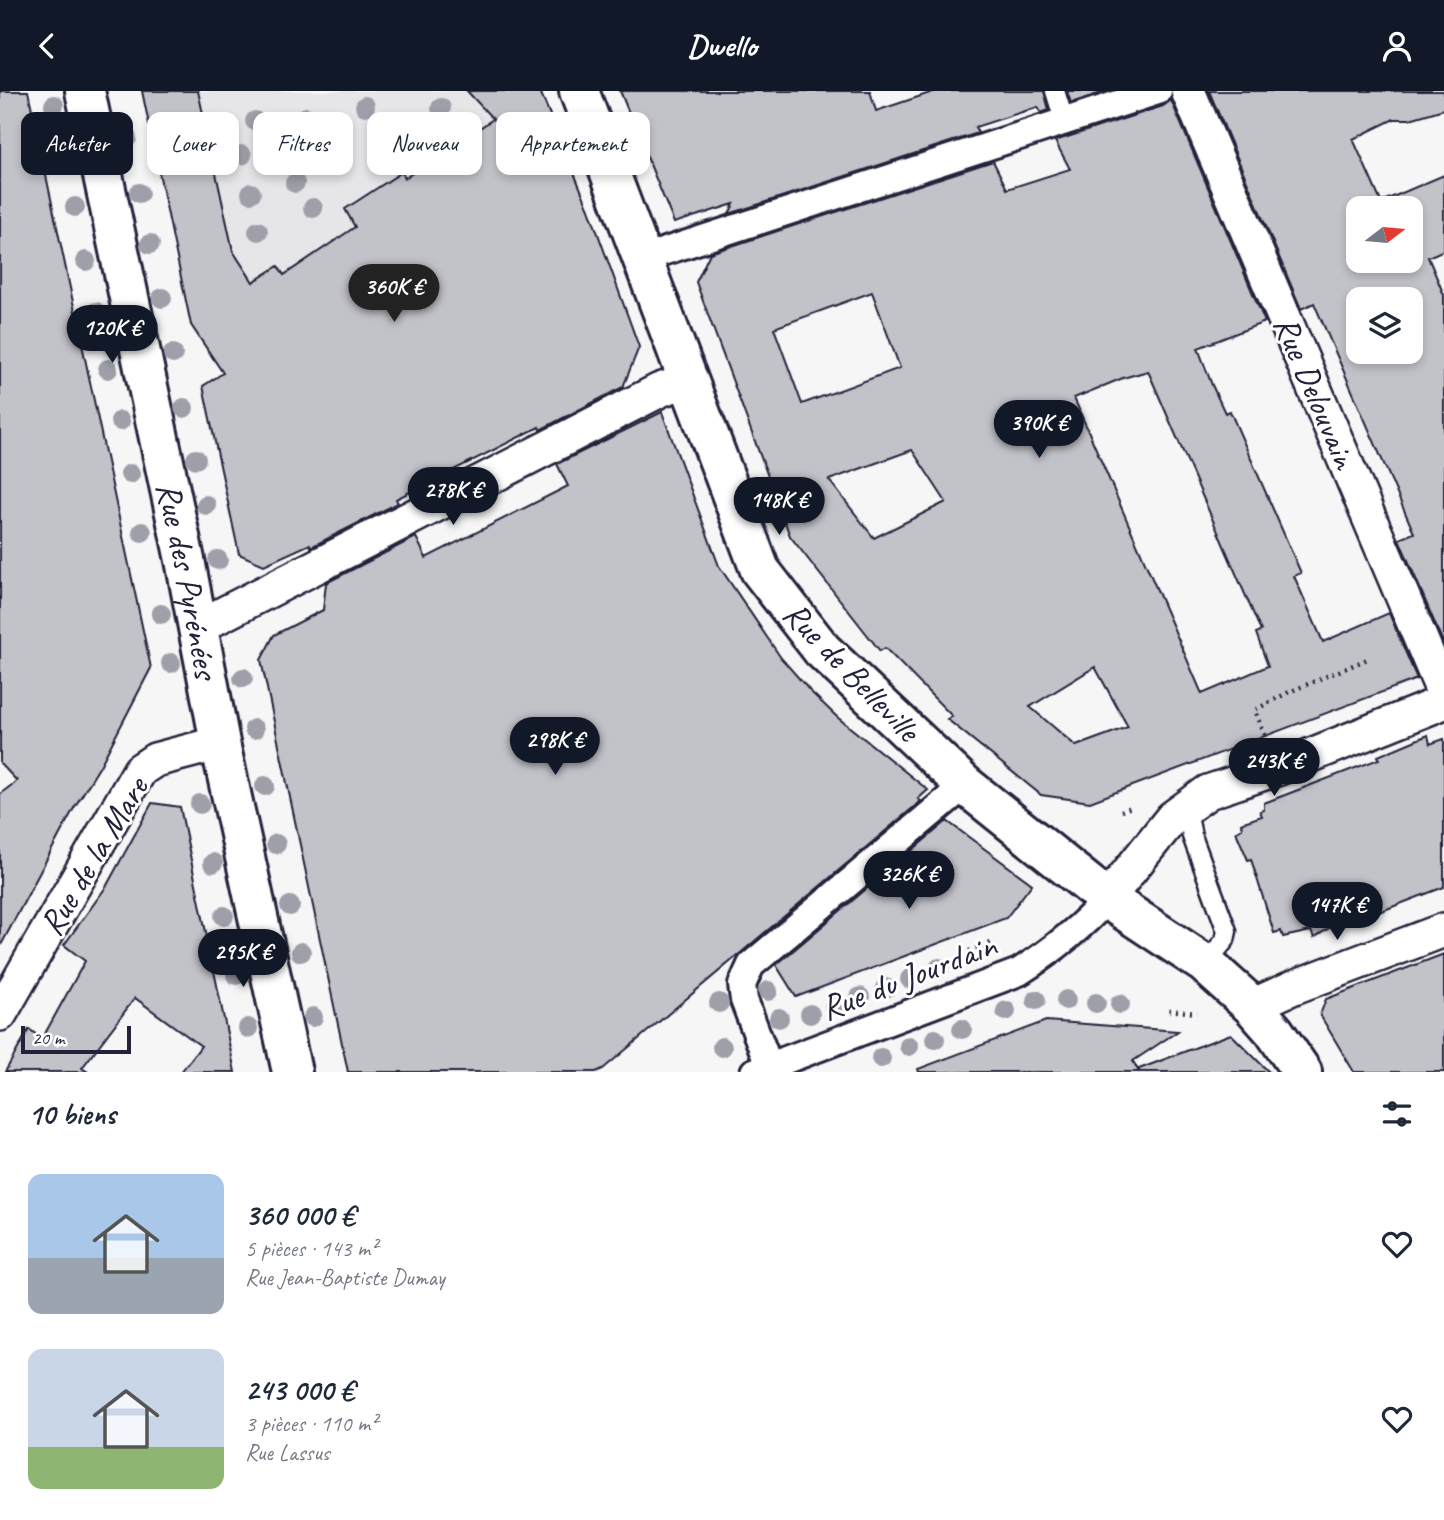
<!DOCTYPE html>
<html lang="fr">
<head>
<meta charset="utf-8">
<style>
  :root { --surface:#fff; --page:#f2f2f3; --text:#1f2937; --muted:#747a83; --accent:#111827 }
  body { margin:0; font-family:Caveat,sans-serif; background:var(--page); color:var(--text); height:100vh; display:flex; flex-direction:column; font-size:26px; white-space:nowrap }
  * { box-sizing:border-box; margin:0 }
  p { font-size:23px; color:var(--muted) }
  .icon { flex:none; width:38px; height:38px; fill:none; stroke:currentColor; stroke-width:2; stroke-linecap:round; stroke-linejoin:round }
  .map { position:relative; height:981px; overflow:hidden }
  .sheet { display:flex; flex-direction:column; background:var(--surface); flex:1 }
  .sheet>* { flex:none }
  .hud { position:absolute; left:21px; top:21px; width:700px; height:63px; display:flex; gap:14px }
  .needle { width:46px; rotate:74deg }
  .tools { position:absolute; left:1346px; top:105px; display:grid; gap:14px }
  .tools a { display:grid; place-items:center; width:77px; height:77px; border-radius:14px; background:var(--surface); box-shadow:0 4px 10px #0003; font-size:35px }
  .scale { position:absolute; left:21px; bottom:18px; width:110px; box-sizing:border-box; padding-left:7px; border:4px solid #22223b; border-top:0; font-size:19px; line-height:24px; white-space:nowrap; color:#22223b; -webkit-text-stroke:5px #fff; paint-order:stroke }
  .price { position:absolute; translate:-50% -60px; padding:0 16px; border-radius:24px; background:var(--accent); color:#fff; font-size:23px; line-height:46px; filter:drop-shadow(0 2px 4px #0008) }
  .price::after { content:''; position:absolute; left:50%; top:42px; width:21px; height:16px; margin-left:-10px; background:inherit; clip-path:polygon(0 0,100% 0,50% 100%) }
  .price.selected { background:#222; color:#fff }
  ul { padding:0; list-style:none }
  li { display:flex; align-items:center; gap:21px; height:175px; padding:0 28px }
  li span { display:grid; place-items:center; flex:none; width:196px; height:140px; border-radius:14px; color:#555 }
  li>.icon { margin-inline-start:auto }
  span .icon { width:84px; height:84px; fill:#fffc; stroke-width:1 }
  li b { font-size:30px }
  h2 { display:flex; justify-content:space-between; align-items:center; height:84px; padding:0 28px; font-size:30px }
  .tag { padding:0 24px; border-radius:14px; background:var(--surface); box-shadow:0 4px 10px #0003; font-size:24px; line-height:63px }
  .tag.selected { background:var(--accent); color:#fff }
  header { display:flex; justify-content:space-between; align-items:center; height:91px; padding:0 28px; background:var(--accent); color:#fff; font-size:32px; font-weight:800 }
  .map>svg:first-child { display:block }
  .built { fill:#e6e6e9 }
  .building { fill:#c2c2c9; stroke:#22223b; stroke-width:2; fill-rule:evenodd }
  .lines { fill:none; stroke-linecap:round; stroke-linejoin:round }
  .service-casing { stroke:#22223b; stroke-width:23 }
  .pedestrian-casing { stroke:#22223b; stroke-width:32 }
  .minor-casing { stroke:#22223b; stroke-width:38 }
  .secondary-casing { stroke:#22223b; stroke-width:44 }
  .path { stroke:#22223b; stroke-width:4.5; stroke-dasharray:2 5; stroke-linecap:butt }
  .service { stroke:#fff; stroke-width:18 }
  .pedestrian { stroke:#fff; stroke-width:26 }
  .minor { stroke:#fff; stroke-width:33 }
  .secondary { stroke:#fff; stroke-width:38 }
  .tree { fill:#9f9faa }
  .labels { text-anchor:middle; stroke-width:6; stroke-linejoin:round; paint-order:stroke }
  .street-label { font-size:35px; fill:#22223b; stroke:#fff }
</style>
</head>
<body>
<header><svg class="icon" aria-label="back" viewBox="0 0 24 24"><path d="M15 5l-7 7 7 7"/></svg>Dwello<svg class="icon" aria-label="person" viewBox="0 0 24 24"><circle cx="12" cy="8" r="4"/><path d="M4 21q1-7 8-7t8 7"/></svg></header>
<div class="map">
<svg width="1444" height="981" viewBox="0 0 1444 981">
  <rect width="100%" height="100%" fill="#f6f6f7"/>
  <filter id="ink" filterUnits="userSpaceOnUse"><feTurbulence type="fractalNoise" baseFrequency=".0143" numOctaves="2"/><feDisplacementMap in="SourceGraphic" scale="14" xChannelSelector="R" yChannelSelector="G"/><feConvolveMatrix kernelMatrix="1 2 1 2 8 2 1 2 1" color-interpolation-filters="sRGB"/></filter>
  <g filter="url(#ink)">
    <path class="built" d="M142 0H533L405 87 223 282 191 234Z"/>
    <path class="building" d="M0 0H28L151 577 100 675 74 717 0 856V703L17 690 0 672Z
      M142 0H198L233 160 253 191 278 175 284 184 355 136 345 118 402 81 405 87 493 28 467 0H540L589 118 639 256 623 296 540 339 539 336 396 408 398 412 311 456 310 453 264 474 239 463 203 295 223 282 191 234Z
      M620 0H870L876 20 936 0H1044L1049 19 1041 22 1038 16 975 36 978 42 729 123 734 113 674 132Z
      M1067 0H1107L1071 12Z
      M1209 0H1444V18L1410 28H1394L1353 48 1381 111 1444 84V159L1428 166 1444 204V554L1399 448 1414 442 1314 212 1301 218ZM1358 117H1410V170H1358ZM1358 208H1410V261H1358Z
      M1171 9 1265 231 1198 257 1212 294 1225 322 1230 320 1301 482 1294 485 1323 551 1389 522 1417 588 1090 711 1041 704 947 628 952 625 885 557 880 560 790 445 696 191 710 162 993 70 1007 98 1070 78 1055 50 1163 15ZM872 201 900 277 802 313 774 237ZM1148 280 1261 540 1256 542 1268 575 1202 603 1074 307 1123 287ZM912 359 946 411 874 447 829 389ZM1095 576 1128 636 1076 655 1030 616Z
      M662 321 719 475 781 567 810 600 837 626 928 699 918 708 921 710 603 978 596 981H348L261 569 274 544 323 519 326 492 416 446 426 467 568 395 557 373Z
      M1428 644 1430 653 1444 648V796L1353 831 1358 818 1314 847 1311 840 1283 846 1281 840 1274 842 1251 768 1248 769 1236 741 1242 737 1241 732 1262 725 1260 720 1264 719V712L1379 668 1378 665Z
      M152 712 180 716 235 981H181L201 955 135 907 82 977 88 981H5L29 938 42 948 85 870 64 854 106 796Z
      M947 730 1032 793 1006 827 796 906 776 874Z
      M1444 863V981H1354L1320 924 1326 908Z
      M1046 930 1178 940 1133 970 1139 981H919L918 978Z
      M1231 943 1269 981H1139V978Z"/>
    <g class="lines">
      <defs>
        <path id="service" d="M1055 0 1064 29
          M1192 712 1189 730 1192 745 1227 840 1225 849 1205 873"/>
        <path id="pedestrian" d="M644 167 1158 0
          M769 975 744 909 742 894 751 874 965 694
          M754 981 1019 881C1052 860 1081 837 1107 808"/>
        <path id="minor" d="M1188 0 1444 603
          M198 536 660 299 689 289
          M1107 808 1172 727 1208 701 1279 677 1444 611
          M1252 915 1294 896 1444 839
          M0 923 140 679 155 669 220 652"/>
        <g id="secondary">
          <path id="s1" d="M85 0 185 469 220 652 292 981"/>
          <path d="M579 0 760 479 822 559 965 694 1107 808 1205 873 1252 915 1274 940 1302 981"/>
        </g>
      </defs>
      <use href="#service" class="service-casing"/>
      <use href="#pedestrian" class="pedestrian-casing"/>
      <use href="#minor" class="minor-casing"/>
      <use href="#secondary" class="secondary-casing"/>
      <path class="path" d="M1265 644 1255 619 1289 601 1370 567
        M1121 720 1134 715
        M969 860 994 851
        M1169 919 1197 922"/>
      <use href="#service" class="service"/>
      <use href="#pedestrian" class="pedestrian"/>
      <use href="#minor" class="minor"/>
      <use href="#secondary" class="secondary"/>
    </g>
    <g class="tree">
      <circle cx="54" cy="14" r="10"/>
      <circle cx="365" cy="15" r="10"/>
      <circle cx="441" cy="17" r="10"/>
      <circle cx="306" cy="26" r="10"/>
      <circle cx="255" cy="30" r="10"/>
      <circle cx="387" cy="45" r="10"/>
      <circle cx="127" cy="47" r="10"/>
      <circle cx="323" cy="49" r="10"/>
      <circle cx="63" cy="63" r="10"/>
      <circle cx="242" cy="64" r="10"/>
      <circle cx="338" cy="71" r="10"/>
      <circle cx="295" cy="92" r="10"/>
      <circle cx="139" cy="102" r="10"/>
      <circle cx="251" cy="102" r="10"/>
      <circle cx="75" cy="116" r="10"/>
      <circle cx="313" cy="117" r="10"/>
      <circle cx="258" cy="140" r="10"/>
      <circle cx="150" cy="153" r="10"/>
      <circle cx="86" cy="170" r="10"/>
      <circle cx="162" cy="207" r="10"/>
      <circle cx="96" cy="221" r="10"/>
      <circle cx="173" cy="263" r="10"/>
      <circle cx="108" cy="278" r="10"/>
      <circle cx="184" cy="317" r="10"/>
      <circle cx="120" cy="330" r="10"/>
      <circle cx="196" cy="368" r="10"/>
      <circle cx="130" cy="383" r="10"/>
      <circle cx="206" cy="414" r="10"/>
      <circle cx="142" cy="441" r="10"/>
      <circle cx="218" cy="469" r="10"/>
      <circle cx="161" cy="523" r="10"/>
      <circle cx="171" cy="572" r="10"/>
      <circle cx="243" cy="587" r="10"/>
      <circle cx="254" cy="638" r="10"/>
      <circle cx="265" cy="695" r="10"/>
      <circle cx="200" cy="713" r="10"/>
      <circle cx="276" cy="753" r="10"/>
      <circle cx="213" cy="772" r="10"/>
      <circle cx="290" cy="815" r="10"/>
      <circle cx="224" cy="825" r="10"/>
      <circle cx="301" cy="861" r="10"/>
      <circle cx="939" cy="877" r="10"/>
      <circle cx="236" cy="884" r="10"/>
      <circle cx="910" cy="888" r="10"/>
      <circle cx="886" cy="897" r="10"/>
      <circle cx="768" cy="900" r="10"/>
      <circle cx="860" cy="906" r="10"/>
      <circle cx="1036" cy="909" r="10"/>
      <circle cx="1066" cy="909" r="10"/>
      <circle cx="719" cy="912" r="10"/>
      <circle cx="1096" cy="912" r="10"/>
      <circle cx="1120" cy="913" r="10"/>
      <circle cx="834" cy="915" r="10"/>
      <circle cx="1006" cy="920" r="10"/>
      <circle cx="810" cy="923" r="10"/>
      <circle cx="313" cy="926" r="10"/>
      <circle cx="779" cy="927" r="10"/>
      <circle cx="248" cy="937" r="10"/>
      <circle cx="962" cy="938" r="10"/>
      <circle cx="935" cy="948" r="10"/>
      <circle cx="909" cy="955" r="10"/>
      <circle cx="722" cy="956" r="10"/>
      <circle cx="881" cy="967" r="10"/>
    </g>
  </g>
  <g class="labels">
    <g class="street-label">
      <text transform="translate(1316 301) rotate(67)" y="12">Rue Delouvain</text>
      <text dy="12" stroke="none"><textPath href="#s1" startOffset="500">Rue des Pyrénées</textPath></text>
      <text transform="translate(852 580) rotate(46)" y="12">Rue de Belleville</text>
      <text transform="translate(93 765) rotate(-59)" y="12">Rue de la Mare</text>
      <text transform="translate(908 885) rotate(-21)" y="12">Rue du Jourdain</text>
    </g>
  </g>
</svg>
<div class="tools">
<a><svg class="needle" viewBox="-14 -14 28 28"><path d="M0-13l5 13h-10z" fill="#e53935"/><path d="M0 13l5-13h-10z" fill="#747a83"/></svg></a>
<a><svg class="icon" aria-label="layers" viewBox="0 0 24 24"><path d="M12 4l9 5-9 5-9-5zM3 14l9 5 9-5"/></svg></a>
</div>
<div class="scale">20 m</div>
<b class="price selected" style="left:394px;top:233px">360K €</b>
<b class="price" style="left:112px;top:274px">120K €</b>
<b class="price" style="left:1039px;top:369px">390K €</b>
<b class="price" style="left:453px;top:436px">278K €</b>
<b class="price" style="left:779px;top:446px">148K €</b>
<b class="price" style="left:555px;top:686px">298K €</b>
<b class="price" style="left:1274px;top:707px">243K €</b>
<b class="price" style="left:909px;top:820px">326K €</b>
<b class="price" style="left:1337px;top:851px">147K €</b>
<b class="price" style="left:243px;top:898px">295K €</b>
<div class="hud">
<a class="tag selected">Acheter</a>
<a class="tag">Louer</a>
<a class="tag">Filtres</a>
<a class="tag">Nouveau</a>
<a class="tag">Appartement</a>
</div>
</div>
<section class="sheet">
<h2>10 biens<svg class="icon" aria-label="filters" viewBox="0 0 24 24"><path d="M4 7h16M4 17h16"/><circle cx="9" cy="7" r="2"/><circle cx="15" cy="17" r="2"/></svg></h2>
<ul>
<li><span style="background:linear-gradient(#a9c7e8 60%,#9aa5b1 0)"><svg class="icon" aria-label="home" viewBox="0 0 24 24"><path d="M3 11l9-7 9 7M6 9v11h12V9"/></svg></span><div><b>360 000 €</b><p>5 pièces · 143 m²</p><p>Rue Jean-Baptiste Dumay</p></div><svg class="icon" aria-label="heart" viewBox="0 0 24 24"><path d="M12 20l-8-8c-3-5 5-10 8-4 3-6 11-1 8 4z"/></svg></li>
<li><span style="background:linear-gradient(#c9d6e8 70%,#8fb573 0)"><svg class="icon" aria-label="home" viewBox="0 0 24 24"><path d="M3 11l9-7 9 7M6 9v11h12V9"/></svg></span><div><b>243 000 €</b><p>3 pièces · 110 m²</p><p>Rue Lassus</p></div><svg class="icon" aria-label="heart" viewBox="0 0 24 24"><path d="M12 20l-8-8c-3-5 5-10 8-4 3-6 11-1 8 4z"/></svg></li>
</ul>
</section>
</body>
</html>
